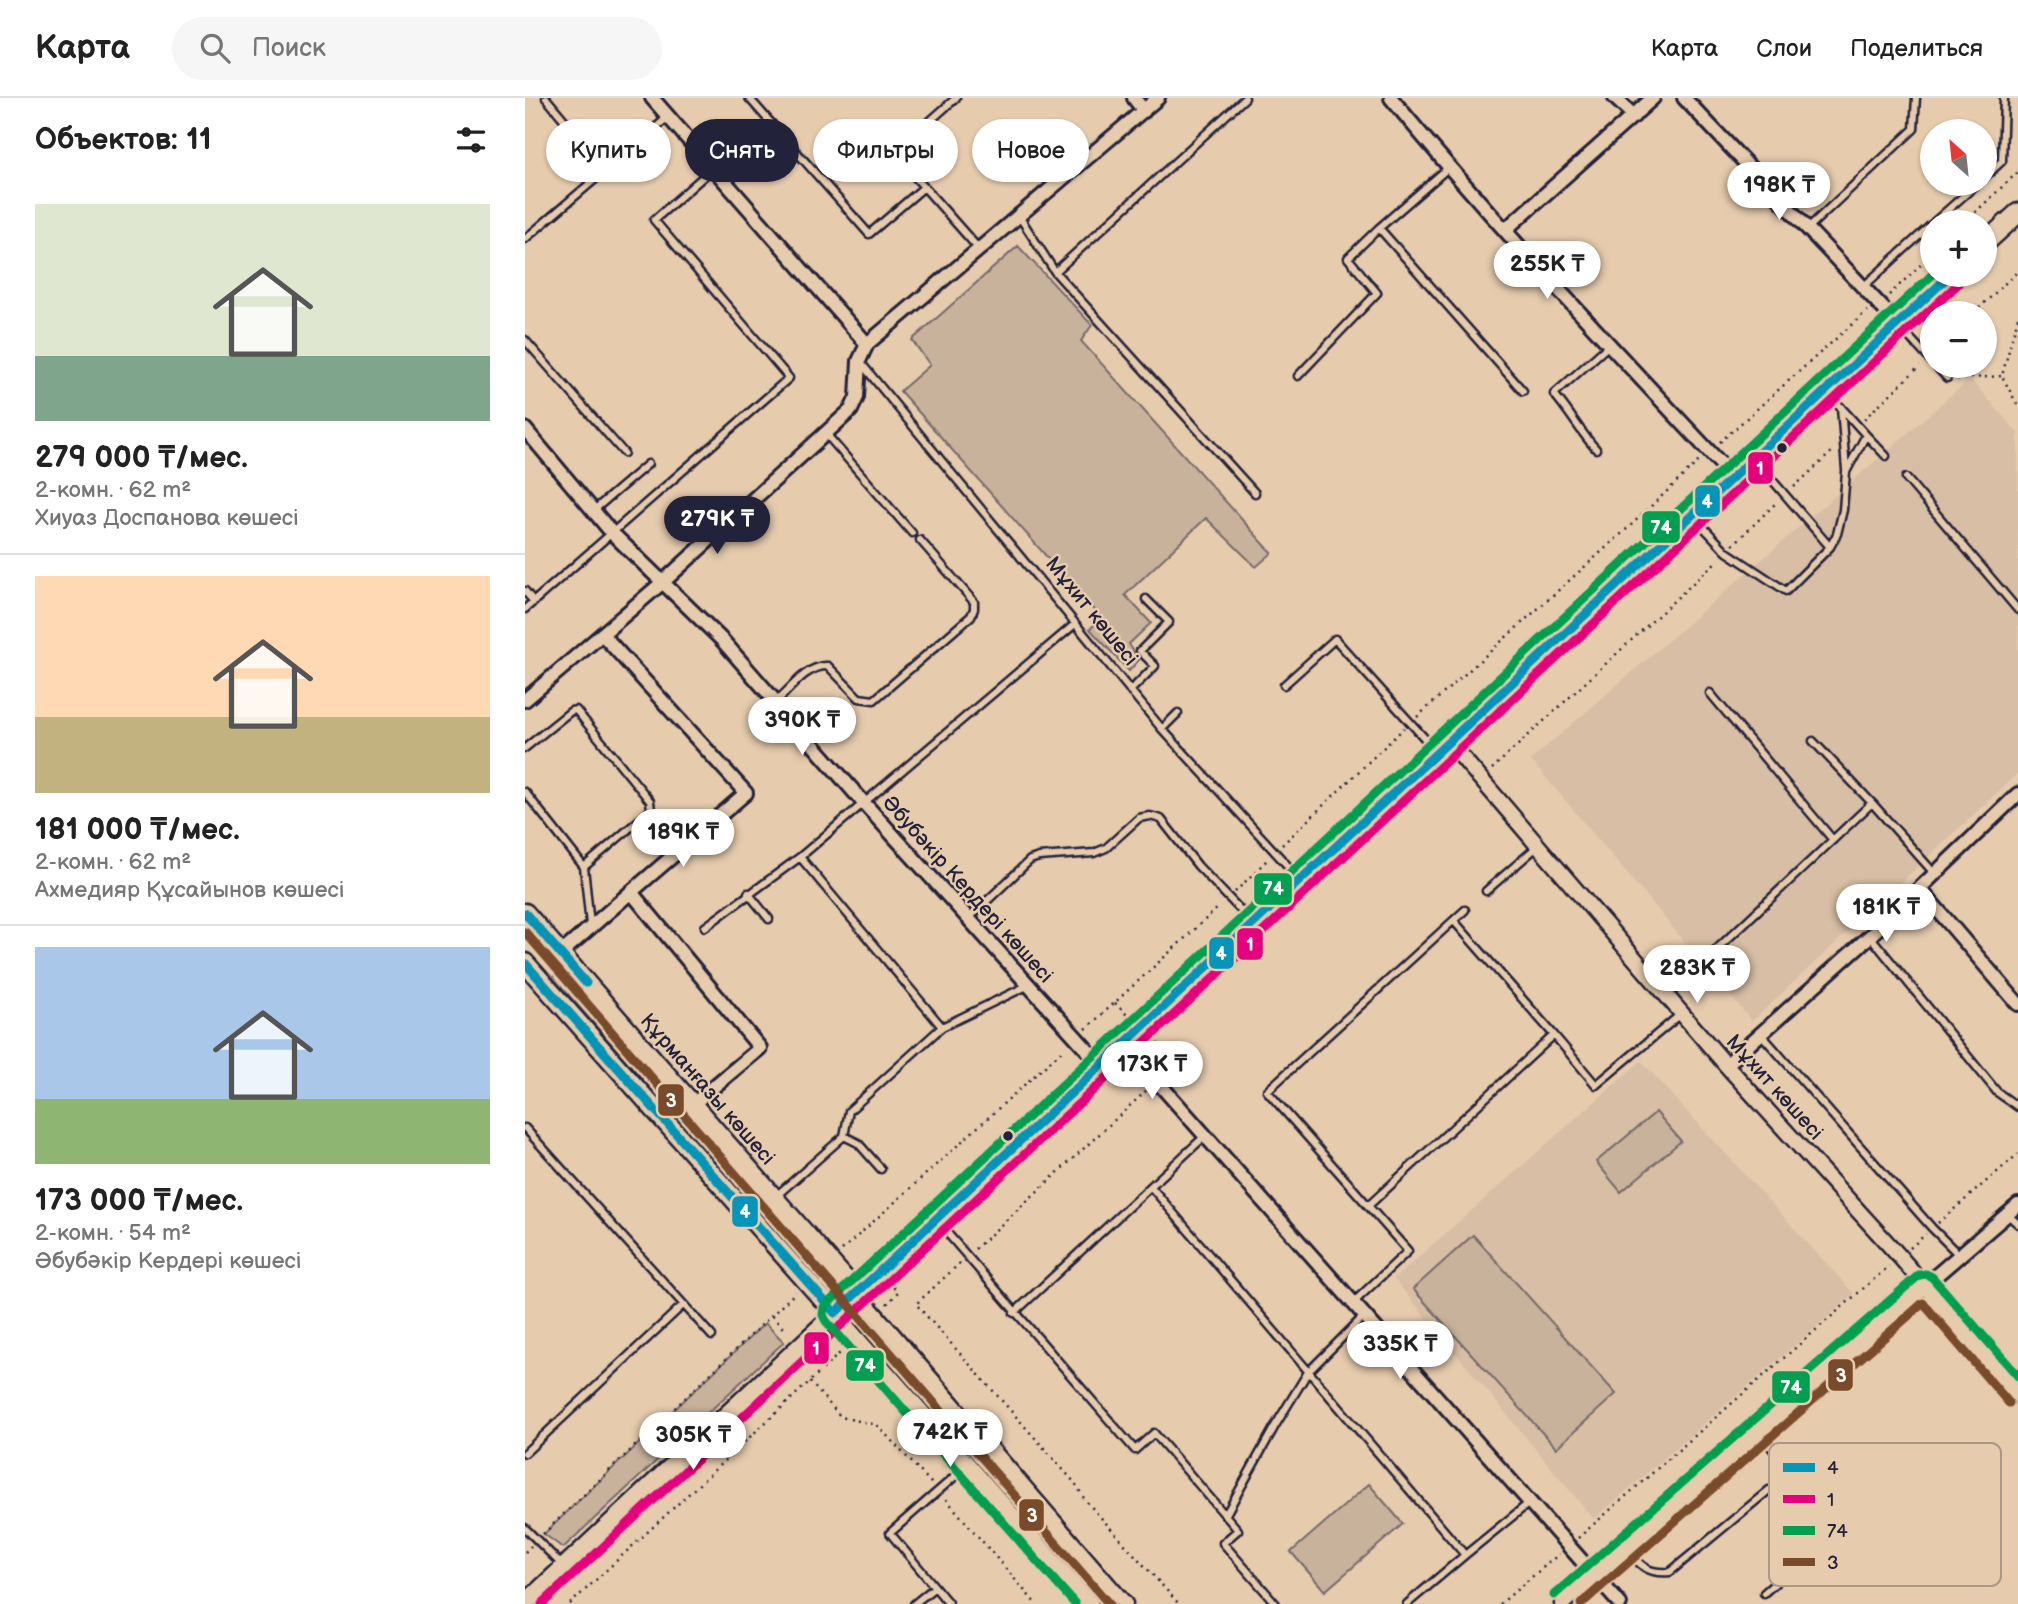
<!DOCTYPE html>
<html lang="ru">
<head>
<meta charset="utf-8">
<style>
  :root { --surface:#fff; --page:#f6f6f6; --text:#222; --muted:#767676; --line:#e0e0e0; --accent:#22223b }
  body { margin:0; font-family:"Balsamiq Sans",sans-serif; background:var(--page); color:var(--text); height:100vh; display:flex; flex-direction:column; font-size:26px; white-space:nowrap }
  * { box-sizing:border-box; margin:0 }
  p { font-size:23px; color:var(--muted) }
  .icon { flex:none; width:38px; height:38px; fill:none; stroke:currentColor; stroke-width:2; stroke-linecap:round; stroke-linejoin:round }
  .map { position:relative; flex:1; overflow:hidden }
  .side { display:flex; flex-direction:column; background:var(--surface); width:525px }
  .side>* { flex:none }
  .hud { position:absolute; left:21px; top:21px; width:665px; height:63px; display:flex; gap:14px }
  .needle { width:46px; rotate:333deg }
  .buttons { position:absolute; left:1395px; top:21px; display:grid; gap:14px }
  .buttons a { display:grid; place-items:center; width:77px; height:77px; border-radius:50%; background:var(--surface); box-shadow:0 2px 5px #0004; font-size:35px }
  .price { position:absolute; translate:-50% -60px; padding:0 16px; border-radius:24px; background:#fff; color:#222; font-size:23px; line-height:46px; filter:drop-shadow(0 2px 4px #0008) }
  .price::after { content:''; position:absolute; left:50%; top:42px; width:21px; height:16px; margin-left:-10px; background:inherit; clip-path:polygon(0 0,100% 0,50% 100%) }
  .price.on { background:var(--accent); color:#fff }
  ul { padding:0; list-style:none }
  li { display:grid; align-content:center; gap:14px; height:371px; padding:0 35px }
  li+li { border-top:2px solid var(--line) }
  li span { display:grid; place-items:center; height:217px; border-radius:0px; color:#555 }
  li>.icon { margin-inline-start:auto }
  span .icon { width:126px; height:126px; fill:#fffc; stroke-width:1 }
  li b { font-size:30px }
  h2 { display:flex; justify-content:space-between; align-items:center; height:84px; padding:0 35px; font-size:30px }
  .chip { padding:0 24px; border-radius:32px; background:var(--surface); box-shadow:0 2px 5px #0004; font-size:24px; line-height:63px }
  .chip.on { background:var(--accent); color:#fff }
  header { display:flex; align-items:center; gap:42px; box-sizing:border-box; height:98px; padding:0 35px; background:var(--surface); border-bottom:2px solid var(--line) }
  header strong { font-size:33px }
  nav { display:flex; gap:38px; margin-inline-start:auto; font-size:24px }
  .search { width:490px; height:63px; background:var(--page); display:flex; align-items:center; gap:18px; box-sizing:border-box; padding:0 24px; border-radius:38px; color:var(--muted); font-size:26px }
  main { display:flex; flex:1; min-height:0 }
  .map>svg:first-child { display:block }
  .built { fill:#d7bea4 }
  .green { fill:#c9b29c; stroke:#766a6c; stroke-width:2 }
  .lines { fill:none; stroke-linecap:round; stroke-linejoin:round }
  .service-casing { stroke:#22223b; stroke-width:11 }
  .minor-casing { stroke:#22223b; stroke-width:18 }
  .tertiary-casing { stroke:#22223b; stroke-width:19 }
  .secondary-casing { stroke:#22223b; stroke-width:21 }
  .primary-casing { stroke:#22223b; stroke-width:23 }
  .path { stroke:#22223b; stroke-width:2.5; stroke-dasharray:2 5; stroke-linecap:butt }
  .service { stroke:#e6cbad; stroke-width:6 }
  .minor { stroke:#e6cbad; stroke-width:12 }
  .tertiary { stroke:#e6cbad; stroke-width:14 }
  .secondary { stroke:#e6cbad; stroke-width:16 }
  .primary { stroke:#e6cbad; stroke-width:18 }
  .bus-1-casing { stroke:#e6cbad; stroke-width:14 }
  .bus-2-casing { stroke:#e6cbad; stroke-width:14 }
  .bus-3-casing { stroke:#e6cbad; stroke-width:14 }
  .bus-4-casing { stroke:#e6cbad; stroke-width:14 }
  .bus-1 { stroke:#0595b8; stroke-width:9 }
  .bus-2 { stroke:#e5007d; stroke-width:9 }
  .bus-3 { stroke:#029f50; stroke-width:9 }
  .bus-4 { stroke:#7a4b2a; stroke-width:9 }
  .bus-dot { fill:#22223b; stroke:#e6cbad; stroke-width:2.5 }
  .labels { text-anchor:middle; stroke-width:5; stroke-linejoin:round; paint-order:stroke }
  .street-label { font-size:21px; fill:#22223b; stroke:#e6cbad }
  .key { fill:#e6cbad; stroke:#ab988b; stroke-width:2 }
  .key-label { font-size:19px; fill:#22223b }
  .line-badge { stroke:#e6cbad; stroke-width:2.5 }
  .badge-label { font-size:19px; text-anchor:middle; font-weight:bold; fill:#fff }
</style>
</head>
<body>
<header>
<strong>Карта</strong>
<div class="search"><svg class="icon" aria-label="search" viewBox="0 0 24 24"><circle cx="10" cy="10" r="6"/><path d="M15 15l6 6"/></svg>Поиск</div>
<nav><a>Карта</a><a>Слои</a><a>Поделиться</a></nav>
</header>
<main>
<section class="side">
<h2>Объектов: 11<svg class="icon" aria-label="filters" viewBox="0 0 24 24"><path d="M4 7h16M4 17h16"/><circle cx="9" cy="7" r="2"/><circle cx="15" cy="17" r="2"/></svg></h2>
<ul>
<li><span style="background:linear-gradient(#dfe7d0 70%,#7fa58c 0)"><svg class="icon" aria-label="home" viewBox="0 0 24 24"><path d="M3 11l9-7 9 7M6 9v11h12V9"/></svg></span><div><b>279 000 ₸/мес.</b><p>2-комн. · 62 m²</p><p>Хиуаз Доспанова көшесі</p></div></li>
<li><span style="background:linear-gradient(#ffd9b3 65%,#c2b280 0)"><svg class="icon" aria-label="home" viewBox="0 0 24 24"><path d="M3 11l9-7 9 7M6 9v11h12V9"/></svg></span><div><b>181 000 ₸/мес.</b><p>2-комн. · 62 m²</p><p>Ахмедияр Құсайынов көшесі</p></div></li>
<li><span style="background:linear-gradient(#a9c7e8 70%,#8fb573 0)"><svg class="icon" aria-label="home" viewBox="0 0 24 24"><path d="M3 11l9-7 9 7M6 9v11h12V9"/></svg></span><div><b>173 000 ₸/мес.</b><p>2-комн. · 54 m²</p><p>Әбубәкір Кердері көшесі</p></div></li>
</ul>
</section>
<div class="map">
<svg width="1493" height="1506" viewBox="0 0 1493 1506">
  <rect width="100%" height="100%" fill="#e6cbad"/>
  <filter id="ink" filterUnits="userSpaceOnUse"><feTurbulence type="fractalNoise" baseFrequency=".0143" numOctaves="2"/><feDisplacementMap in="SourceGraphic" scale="14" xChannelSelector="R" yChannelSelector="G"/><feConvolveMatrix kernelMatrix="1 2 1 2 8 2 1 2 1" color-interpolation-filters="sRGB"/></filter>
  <g filter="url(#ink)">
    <path class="built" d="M1445 281 1493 335V675L1227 923 1006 662Z
      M1116 963 1329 1196 1069 1421 869 1181Z"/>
    <path class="green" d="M493 148 567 227 556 243 747 455 731 469 681 420 600 497 626 525 604 546 614 562 604 573 565 531 576 520 375 293 405 267 387 242Z
      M36 872 278 1147 270 1154 28 879Z
      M1131 1014 1156 1043 1096 1094 1071 1064Z
      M948 1137 1091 1296 1031 1350 888 1191Z
      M240 1225 259 1244 38 1450 19 1436Z
      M844 1386 878 1426 800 1493 766 1454Z"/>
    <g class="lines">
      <defs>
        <path id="service" d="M21 0 81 72
          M224 0 344 136 399 89 453 150
          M923 70 854 130 998 293
          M1460 79 1477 63 1479 0
          M399 89 369 55 431 0
          M494 118 530 174 730 395
          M1409 124 1452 86
          M1283 130 1389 31 1391 0
          M0 141 143 19
          M530 174 720 0
          M1338 189 1407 126
          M1373 227 1407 264
          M0 242 99 355
          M336 265 637 631 773 779
          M1411 268 1422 280
          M773 278 852 195 823 160 854 130
          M1303 295 1341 337 1321 374 1318 412 1312 436 1305 449
          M1316 309 1321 372
          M301 336 387 435
          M1341 337 1361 358
          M1071 351C1055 334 1045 314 1029 296L1084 247
          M1381 380 1493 512
          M69 412 123 366
          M1168 418 1202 454 1261 493 1305 449 1230 362
          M0 493 9 504
          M0 511 264 280 129 122 187 71
          M759 587 810 541 911 653
          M605 593 630 568 615 553 644 524 621 501
          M1185 595 1308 742
          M251 604C265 591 283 566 303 568L334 600 349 602 446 518 449 511V504L395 442
          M637 631 653 615
          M1288 643 1347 705
          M0 650 46 613 51 612 125 703 126 712 59 769
          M0 694 59 769 65 827
          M961 793 1013 748
          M223 795 244 821
          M444 820 505 762 514 759 569 755 581 750 614 720 625 718 636 721 673 768 726 823
          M929 823 1029 937
          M180 829 275 759
          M1345 838 1472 994 1493 1009
          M1142 898 1347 705 1409 775
          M417 929 275 759 550 526
          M1236 936 1407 1130 1434 1157
          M0 1030 187 1238
          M319 1038 333 1045 356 1071
          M627 1090 940 1457 1004 1405
          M250 1099 319 1038 324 1013 417 929 504 887
          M843 1108 1029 937 1071 987 1156 916
          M1482 1116 1493 1126
          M411 1122 610 1352 629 1335 713 1432 698 1445 751 1506
          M829 1204 883 1153 742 993 940 812
          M489 1215 680 1038
          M1234 1335 1310 1425 1281 1458 1239 1495
          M0 1355 158 1207
          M700 1418 750 1328 783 1274 839 1218
          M0 1430 38 1468
          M1100 1451C1116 1467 1121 1476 1145 1474L1244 1392
          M389 1506 410 1489
          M424 1506 365 1435 443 1367
          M882 1506 940 1457"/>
        <path id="minor" d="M127 0 342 246
          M609 0 619 13
          M866 0C974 131 1092 255 1208 379
          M1090 0 1109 18
          M1159 0 1372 225
          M980 132 1128 0
          M0 331 87 435 197 542 338 704 576 967
          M77 536 221 695 106 794 235 950 167 1007
          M0 602 138 484 326 312 332 299 334 263 342 246 633 0
          M1395 791 1493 906
          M35 856 106 794
          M599 946 1095 1506
          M1201 967 1345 838 1493 696
          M1399 1188 1493 1107"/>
        <path id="tertiary" d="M924 644 1201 967 1375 1159 1493 1297
          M332 1195 600 1506
          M310 1215 566 1506
          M1037 1506 1399 1188"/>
        <path id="secondary" d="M0 1505 310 1215"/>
        <path id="primary" d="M1460 145 1493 115
          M0 815 332 1195
          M0 865 310 1215 1425 177"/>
      </defs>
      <use href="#service" class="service-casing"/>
      <use href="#minor" class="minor-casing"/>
      <use href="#tertiary" class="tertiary-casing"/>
      <use href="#secondary" class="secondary-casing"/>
      <use href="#primary" class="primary-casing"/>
      <path class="path" d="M1440 124 1493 74
        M1364 197 1407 156
        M1449 215 1493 173
        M1493 219 1477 278 1493 308
        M1432 281 1477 278
        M1339 321 1395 268
        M1195 344 1342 213
        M1269 389 1310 351
        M1208 447 1253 403
        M892 619 1104 429 1175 362
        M967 671 1193 462
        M757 747 879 630
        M710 794 743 761
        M590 905 602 917
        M561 931 695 808
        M627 940 651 965 641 974
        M1413 1125 1493 1056
        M1385 1150 1401 1136
        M450 1151 622 992
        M317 1152 540 950
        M435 1165 391 1206 550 1385 560 1402 654 1506
        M362 1206 373 1194 364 1185
        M247 1218 258 1230
        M284 1259 296 1273 316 1254
        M285 1284 316 1319 352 1327 407 1386
        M421 1401 511 1506
        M18 1436 271 1194
        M1053 1440 1364 1168
        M0 1454 6 1448
        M45 1506 296 1273
        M975 1506 1034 1456"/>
      <use href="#service" class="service"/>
      <use href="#minor" class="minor"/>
      <use href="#tertiary" class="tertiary"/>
      <use href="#secondary" class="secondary"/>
      <use href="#primary" class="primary"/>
      <defs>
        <path id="bus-1" d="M0 815 61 885
          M0 865 310 1215 1425 177"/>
        <path id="bus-2" d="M17 1506 1433 186"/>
        <path id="bus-3" d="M1029 1497 1394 1177 1401 1176 1407 1179 1493 1278
          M550 1506 301 1223 298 1217 299 1209 1407 177"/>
        <path id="bus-4" d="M0 834 584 1506
          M1056 1506 1398 1205 1484 1305"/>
      </defs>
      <use href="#bus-1" class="bus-1-casing"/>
      <use href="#bus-2" class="bus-2-casing"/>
      <use href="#bus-3" class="bus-3-casing"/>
      <use href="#bus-4" class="bus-4-casing"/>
      <use href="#bus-1" class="bus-1"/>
      <use href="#bus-2" class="bus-2"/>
      <use href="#bus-3" class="bus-3"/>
      <use href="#bus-4" class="bus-4"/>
    </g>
  </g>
  <g class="bus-dot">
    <circle cx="1257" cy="350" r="6"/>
    <circle cx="483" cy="1038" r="6"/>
  </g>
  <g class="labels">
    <g class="street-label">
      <text transform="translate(567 513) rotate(51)" y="7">Мұхит көшесі</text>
      <text transform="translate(443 791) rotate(48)" y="7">Әбубәкір Кердері көшесі</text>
      <text transform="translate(1250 989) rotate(48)" y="7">Мұхит көшесі</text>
      <text transform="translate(183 991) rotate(49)" y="7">Құрманғазы көшесі</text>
    </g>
  </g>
  <rect x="1244" y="1345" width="232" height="143" rx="10" class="key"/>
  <rect x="1258" y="1365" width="32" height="9" fill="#0595b8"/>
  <rect x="1258" y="1397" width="32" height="8" fill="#e5007d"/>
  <rect x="1258" y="1428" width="32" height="9" fill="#029f50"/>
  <rect x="1258" y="1460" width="32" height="8" fill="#7a4b2a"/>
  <g class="key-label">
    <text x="1302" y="1376">4</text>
    <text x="1302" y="1408">1</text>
    <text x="1302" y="1439">74</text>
    <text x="1302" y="1471">3</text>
  </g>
  <g class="line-badge">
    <rect x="1222" y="353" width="27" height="34" rx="7" fill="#e5007d"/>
    <rect x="1169" y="386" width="27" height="34" rx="7" fill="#0595b8"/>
    <rect x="1116" y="412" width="40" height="34" rx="7" fill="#029f50"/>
    <rect x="728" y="774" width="40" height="34" rx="7" fill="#029f50"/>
    <rect x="711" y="829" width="28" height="34" rx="7" fill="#e5007d"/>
    <rect x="683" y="838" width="27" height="34" rx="7" fill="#0595b8"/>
    <rect x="132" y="985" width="28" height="34" rx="7" fill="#7a4b2a"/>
    <rect x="206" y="1097" width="28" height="33" rx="7" fill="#0595b8"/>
    <rect x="278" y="1233" width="27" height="34" rx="7" fill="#e5007d"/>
    <rect x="320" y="1251" width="40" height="33" rx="7" fill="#029f50"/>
    <rect x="1302" y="1260" width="27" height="34" rx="7" fill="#7a4b2a"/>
    <rect x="1246" y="1272" width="40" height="34" rx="7" fill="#029f50"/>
    <rect x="493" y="1400" width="27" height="34" rx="7" fill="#7a4b2a"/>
  </g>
  <g class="badge-label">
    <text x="1235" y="377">1</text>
    <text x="1182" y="410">4</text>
    <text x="1136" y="436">74</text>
    <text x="748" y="797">74</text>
    <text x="725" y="853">1</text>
    <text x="696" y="862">4</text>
    <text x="146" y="1009">3</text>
    <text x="220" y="1120">4</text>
    <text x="291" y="1257">1</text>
    <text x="340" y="1274">74</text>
    <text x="1316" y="1284">3</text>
    <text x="1266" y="1296">74</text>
    <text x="507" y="1424">3</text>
  </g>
</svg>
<div class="buttons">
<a><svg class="needle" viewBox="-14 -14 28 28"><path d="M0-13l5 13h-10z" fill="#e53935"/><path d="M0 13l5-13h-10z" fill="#767676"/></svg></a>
<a>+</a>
<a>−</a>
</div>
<b class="price" style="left:1254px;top:124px">198K ₸</b>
<b class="price" style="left:1022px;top:203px">255K ₸</b>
<b class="price on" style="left:192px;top:458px">279K ₸</b>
<b class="price" style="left:277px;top:659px">390K ₸</b>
<b class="price" style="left:158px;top:771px">189K ₸</b>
<b class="price" style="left:1361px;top:846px">181K ₸</b>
<b class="price" style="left:1172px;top:907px">283K ₸</b>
<b class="price" style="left:627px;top:1003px">173K ₸</b>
<b class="price" style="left:875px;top:1283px">335K ₸</b>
<b class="price" style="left:425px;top:1371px">742K ₸</b>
<b class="price" style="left:168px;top:1374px">305K ₸</b>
<div class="hud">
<a class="chip">Купить</a>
<a class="chip on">Снять</a>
<a class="chip">Фильтры</a>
<a class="chip">Новое</a>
</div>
</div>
</main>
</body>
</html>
